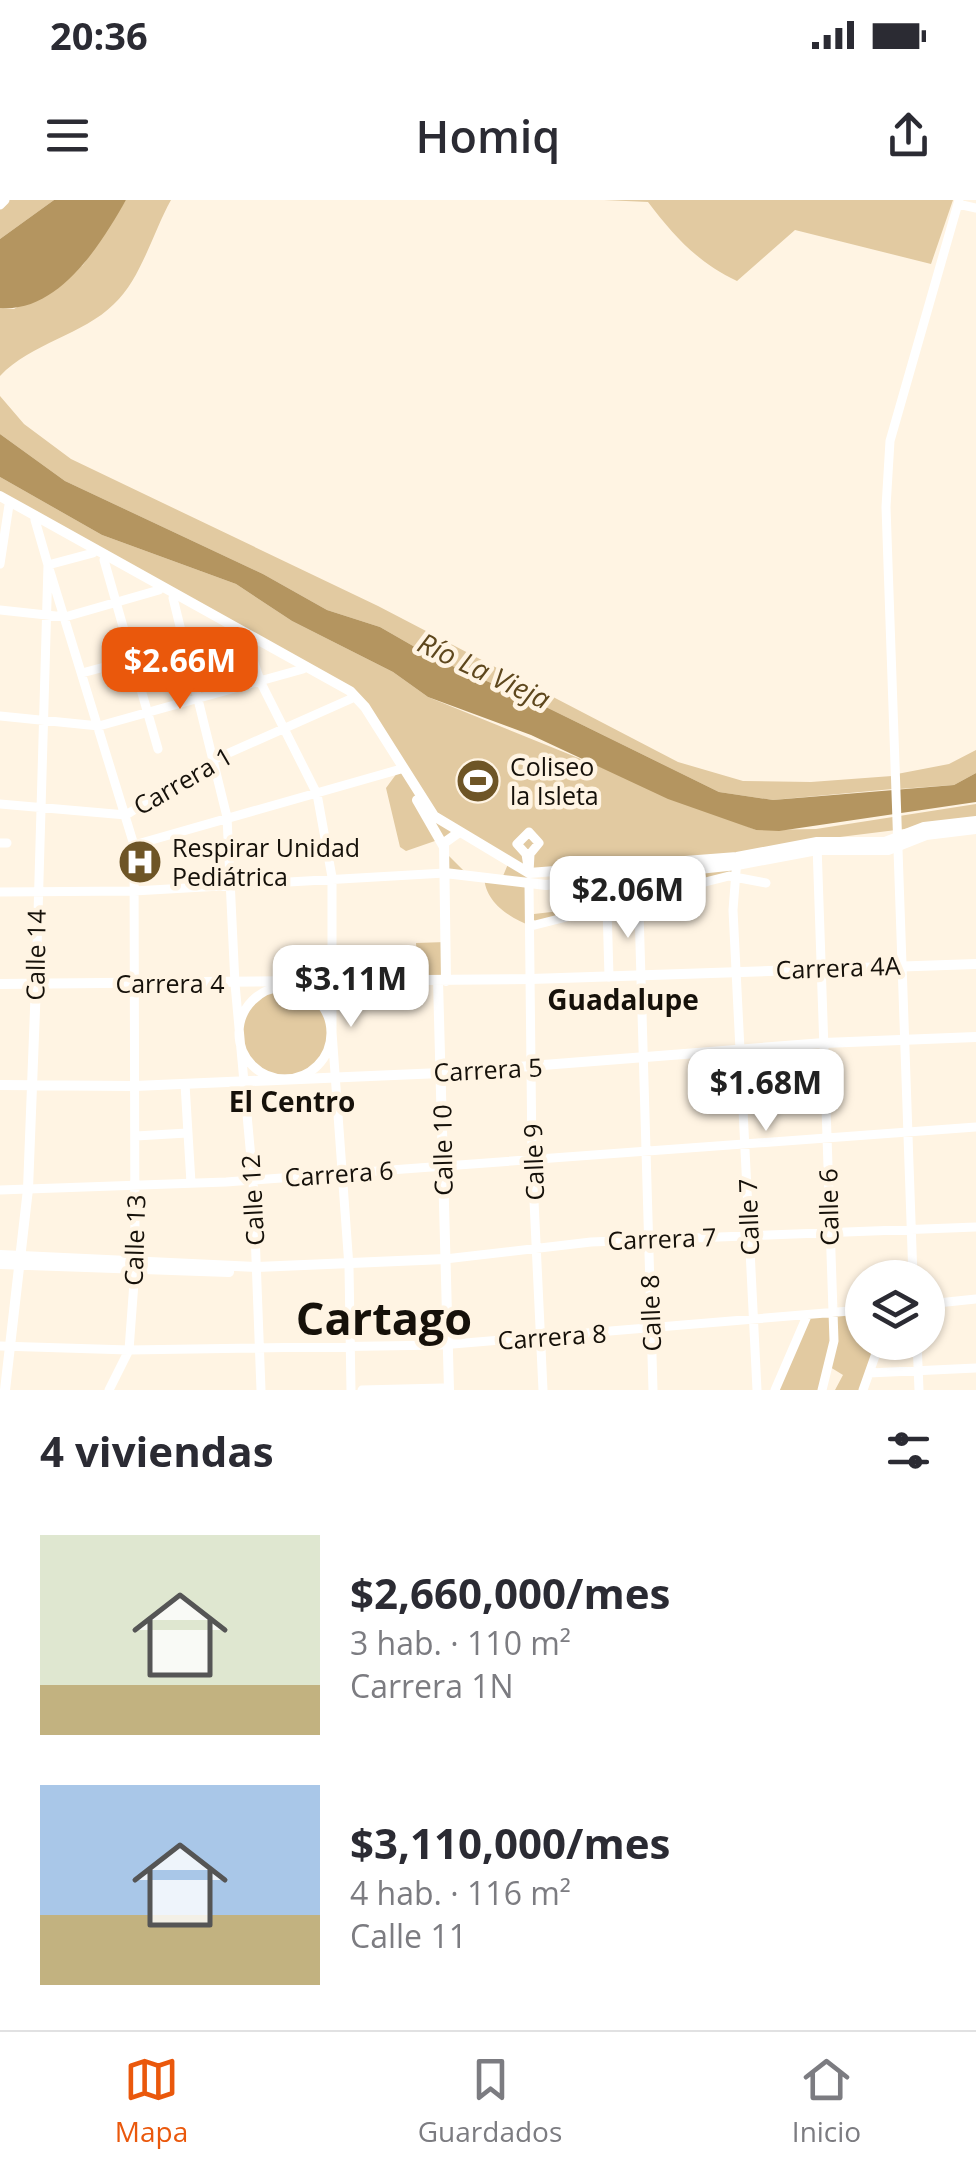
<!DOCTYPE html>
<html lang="es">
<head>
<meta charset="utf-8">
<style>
  :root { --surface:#fff; --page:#f2f2f3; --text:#2b2b33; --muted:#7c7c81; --line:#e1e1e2; --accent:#ea580c }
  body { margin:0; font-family:"Open Sans",sans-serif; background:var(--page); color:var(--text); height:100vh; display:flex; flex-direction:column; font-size:38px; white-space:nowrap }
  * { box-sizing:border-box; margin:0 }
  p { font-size:32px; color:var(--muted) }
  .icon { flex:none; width:55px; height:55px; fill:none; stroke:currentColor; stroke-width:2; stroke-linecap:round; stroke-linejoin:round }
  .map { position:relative; height:1190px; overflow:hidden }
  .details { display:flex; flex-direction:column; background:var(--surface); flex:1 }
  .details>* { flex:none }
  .controls { position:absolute; left:845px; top:1060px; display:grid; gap:20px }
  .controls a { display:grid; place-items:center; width:100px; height:100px; border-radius:50%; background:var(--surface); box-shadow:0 2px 8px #0004; font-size:50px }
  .price { position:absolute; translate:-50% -85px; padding:0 22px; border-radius:20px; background:#fff; color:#222; font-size:32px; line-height:65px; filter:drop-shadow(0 2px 5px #0008) }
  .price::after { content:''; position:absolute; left:50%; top:60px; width:30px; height:22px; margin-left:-15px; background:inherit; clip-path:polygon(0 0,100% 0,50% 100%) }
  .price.on { background:var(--accent); color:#fff }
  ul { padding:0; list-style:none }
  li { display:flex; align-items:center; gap:30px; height:250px; padding:0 40px }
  li span { display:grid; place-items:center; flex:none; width:280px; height:200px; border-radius:0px; color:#555 }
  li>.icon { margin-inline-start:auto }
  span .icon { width:120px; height:120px; fill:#fffc; stroke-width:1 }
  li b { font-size:42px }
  h2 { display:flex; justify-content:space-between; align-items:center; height:120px; padding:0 40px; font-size:42px }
  .status { display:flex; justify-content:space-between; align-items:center; height:70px; padding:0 50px; background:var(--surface); direction:ltr }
  .status svg { height:28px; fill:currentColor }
  header { display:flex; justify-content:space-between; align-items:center; height:130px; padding:0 40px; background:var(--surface); font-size:45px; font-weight:600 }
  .tabs { display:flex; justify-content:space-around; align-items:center; height:140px; border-top:2px solid var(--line); background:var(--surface); font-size:28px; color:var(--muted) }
  .tabs a { display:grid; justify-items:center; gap:5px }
  .tabs .on { color:var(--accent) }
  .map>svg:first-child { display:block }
  .green { fill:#e2caa1 }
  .water { fill:#b49560 }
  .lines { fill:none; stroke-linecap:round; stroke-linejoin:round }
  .minor { stroke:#fff; stroke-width:9 }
  .major { stroke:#fff; stroke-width:10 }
  .labels { text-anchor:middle; stroke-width:9; stroke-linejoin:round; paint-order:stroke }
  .poi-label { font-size:25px; fill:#16110a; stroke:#fff4e3; text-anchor:start }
  .street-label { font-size:25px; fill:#16110a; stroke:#fff4e3 }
  .water-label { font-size:28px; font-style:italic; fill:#5e471d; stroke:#fff4e3 }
  .neighbourhood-label { font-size:28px; font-weight:bold; fill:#16110a; stroke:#fff4e3 }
  .town-label { font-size:45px; font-weight:bold; fill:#16110a; stroke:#fff4e3 }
</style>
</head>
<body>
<div class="status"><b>20:36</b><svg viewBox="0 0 49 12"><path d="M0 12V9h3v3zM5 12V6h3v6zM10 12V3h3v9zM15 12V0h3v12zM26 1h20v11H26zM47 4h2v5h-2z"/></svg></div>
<header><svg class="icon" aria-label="menu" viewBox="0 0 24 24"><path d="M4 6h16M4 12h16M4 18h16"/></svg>Homiq<svg class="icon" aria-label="share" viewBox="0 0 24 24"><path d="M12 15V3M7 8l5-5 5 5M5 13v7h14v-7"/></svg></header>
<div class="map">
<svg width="976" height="1190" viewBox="0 0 976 1190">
  <rect width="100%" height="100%" fill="#fff4e3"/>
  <path class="green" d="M0 0H54L0 39Z
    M126 0H171C153 32 141 79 114 104 83 135 31 143 0 176V108L14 109 83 65Z
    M604 0H953L931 64 795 30 737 81C697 62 674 36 648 2Z
    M0 196 24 224 71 259 378 406 678 562 743 581 811 582 892 576 893 589 773 600 719 592 548 508 434 458 380 427 327 410 263 374 65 281 0 234Z
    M0 277 102 335 236 384 292 421 393 472 428 497 756 630 816 629 976 604V620L832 638 737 657 529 674 531 726C508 717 485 702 484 676L445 673 443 650 465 672 503 676 508 664 458 633 406 651 400 647 386 588 400 569 350 491 0 294Z
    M976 550V573L954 585 899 589 897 574 949 564Z
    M737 665 736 678 539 724 534 720V714L560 711 561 697 607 690V679Z
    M446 742V781H418L416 743Z
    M240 832a46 46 0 1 1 92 0a46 46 0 1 1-92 0Z
    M862 1111V1142L880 1143 863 1190H835L843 1175 830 1167 822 1190H775L807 1116Z"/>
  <path class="water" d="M54 0H126C101 44 59 113 0 108V39Z
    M0 234 65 281 263 374 327 410 380 427 434 458 548 508 719 592 773 600 954 585 976 573V602L779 631 756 630 668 599 531 535 428 497 393 472 292 421 236 384 102 335 0 277Z"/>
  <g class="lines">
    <path class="minor" d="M958 4 976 8
      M0 5 5 0
      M35 320 48 365 36 784
      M104 360 158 549
      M0 364 9 305
      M48 365 134 645 135 1069 129 1150 109 1190
      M48 365 93 353
      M173 398 227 617 235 784 253 980 261 1190
      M0 410 65 417 159 390
      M246 440 261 483 317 594 332 677V832L349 1067 351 1190
      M82 473 183 446
      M0 516 99 526 303 469
      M0 604 126 615 213 560 355 497
      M529 632 539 643 530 654 529 673 526 654 517 644Z
      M0 643H7
      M134 645 401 569
      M817 645 834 1141 822 1190
      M737 659 733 710 757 1190
      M638 676 653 1190
      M529 683 532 959 543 1190
      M0 692 134 691 445 673
      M607 706 609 777
      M531 726 729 676 766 683
      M239 833a46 46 0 1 1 92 0a46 46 0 1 1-92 0Z
      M185 884 191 983
      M136 936 187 933
      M0 990 226 982 976 927
      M445 1059 591 1042 976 1027
      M913 1078 886 307 890 241 959 0
      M928 1104 976 1099
      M917 1142 919 1190
      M0 1146 129 1150 441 1145 862 1110
      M869 1173 976 1168
      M362 1190 443 1188
      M775 1190 807 1116
      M863 1190 880 1142"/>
    <path class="major" d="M0 296 350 491 365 507 434 616 529 673 737 657 817 642H885L924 627 976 621
      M417 600 444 647
      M445 673 546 685 737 665 817 650H888L926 635 976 629
      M438 781 449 1190
      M446 781 444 643 458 633
      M0 784 531 779 976 764
      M0 885 135 886 441 873 824 843 976 837
      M0 1055 257 1067 445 1059
      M0 1064 229 1072
      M5 1190 28 989 36 784"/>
  </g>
  <defs>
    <symbol id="stadium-disc" viewBox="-11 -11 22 22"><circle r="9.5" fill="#6e5526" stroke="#fff4e3"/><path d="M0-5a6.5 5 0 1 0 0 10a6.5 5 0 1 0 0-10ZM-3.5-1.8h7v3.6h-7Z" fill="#fff"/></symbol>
    <symbol id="hospital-disc" viewBox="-11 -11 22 22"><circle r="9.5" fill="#6e5526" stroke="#fff4e3"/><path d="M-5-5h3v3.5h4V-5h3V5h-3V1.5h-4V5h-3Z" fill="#fff"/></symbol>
  </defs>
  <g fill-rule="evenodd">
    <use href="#stadium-disc" x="453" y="556" width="50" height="50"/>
    <use href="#hospital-disc" x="115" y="637" width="50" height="50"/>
  </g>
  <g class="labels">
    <g class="poi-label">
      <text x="510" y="576">Coliseo<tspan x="510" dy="29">la Isleta</tspan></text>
      <text x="172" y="657">Respirar Unidad<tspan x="172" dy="29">Pediátrica</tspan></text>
    </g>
    <g class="street-label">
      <text transform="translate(183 581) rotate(-30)" y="9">Carrera 1</text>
      <text transform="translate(36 755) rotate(-89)" y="9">Calle 14</text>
      <text transform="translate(838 768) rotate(-2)" y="9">Carrera 4A</text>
      <text x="170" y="793">Carrera 4</text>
      <text transform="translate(488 870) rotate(-3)" y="9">Carrera 5</text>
      <text transform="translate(443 950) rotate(-91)" y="9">Calle 10</text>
      <text transform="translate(534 962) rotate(-92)" y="9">Calle 9</text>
      <text transform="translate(339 974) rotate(-4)" y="9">Carrera 6</text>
      <text transform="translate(253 1000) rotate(-93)" y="9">Calle 12</text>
      <text transform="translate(829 1007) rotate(-91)" y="9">Calle 6</text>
      <text transform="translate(749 1017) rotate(-92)" y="9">Calle 7</text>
      <text transform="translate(662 1039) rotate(-2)" y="9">Carrera 7</text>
      <text transform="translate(135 1040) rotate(-88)" y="9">Calle 13</text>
      <text transform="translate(651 1113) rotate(-92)" y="9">Calle 8</text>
      <text transform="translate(552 1137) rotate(-4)" y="9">Carrera 8</text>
    </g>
    <g class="water-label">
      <text transform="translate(484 471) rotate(25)" y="10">Río La Vieja</text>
    </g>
    <g class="neighbourhood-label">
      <text x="623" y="810">Guadalupe</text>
      <text x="292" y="912">El Centro</text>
    </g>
    <g class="town-label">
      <text x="384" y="1135">Cartago</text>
    </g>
  </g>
</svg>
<div class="controls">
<a><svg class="icon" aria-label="layers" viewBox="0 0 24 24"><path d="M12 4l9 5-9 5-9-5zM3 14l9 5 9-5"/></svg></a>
</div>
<b class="price on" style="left:180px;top:512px">$2.66M</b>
<b class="price" style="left:628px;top:741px">$2.06M</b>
<b class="price" style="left:351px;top:830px">$3.11M</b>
<b class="price" style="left:766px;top:934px">$1.68M</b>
</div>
<section class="details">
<h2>4 viviendas<svg class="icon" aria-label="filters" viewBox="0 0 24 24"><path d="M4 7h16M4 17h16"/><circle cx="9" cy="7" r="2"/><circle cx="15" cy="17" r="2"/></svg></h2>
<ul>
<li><span style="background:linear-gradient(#dfe7d0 75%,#c2b280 0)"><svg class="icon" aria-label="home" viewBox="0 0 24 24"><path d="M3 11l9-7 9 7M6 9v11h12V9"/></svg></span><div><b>$2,660,000/mes</b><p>3 hab. · 110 m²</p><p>Carrera 1N</p></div></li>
<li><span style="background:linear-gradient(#a9c7e8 65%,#c2b280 0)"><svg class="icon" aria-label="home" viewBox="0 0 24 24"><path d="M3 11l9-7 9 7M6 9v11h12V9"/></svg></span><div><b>$3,110,000/mes</b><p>4 hab. · 116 m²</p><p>Calle 11</p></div></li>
</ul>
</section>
<nav class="tabs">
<a class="on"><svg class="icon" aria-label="map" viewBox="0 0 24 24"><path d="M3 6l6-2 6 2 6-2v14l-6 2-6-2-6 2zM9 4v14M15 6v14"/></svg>Mapa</a>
<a><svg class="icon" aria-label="saved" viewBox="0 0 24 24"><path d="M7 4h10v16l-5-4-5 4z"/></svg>Guardados</a>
<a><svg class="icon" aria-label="home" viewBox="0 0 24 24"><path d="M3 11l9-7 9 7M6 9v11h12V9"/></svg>Inicio</a>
</nav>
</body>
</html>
